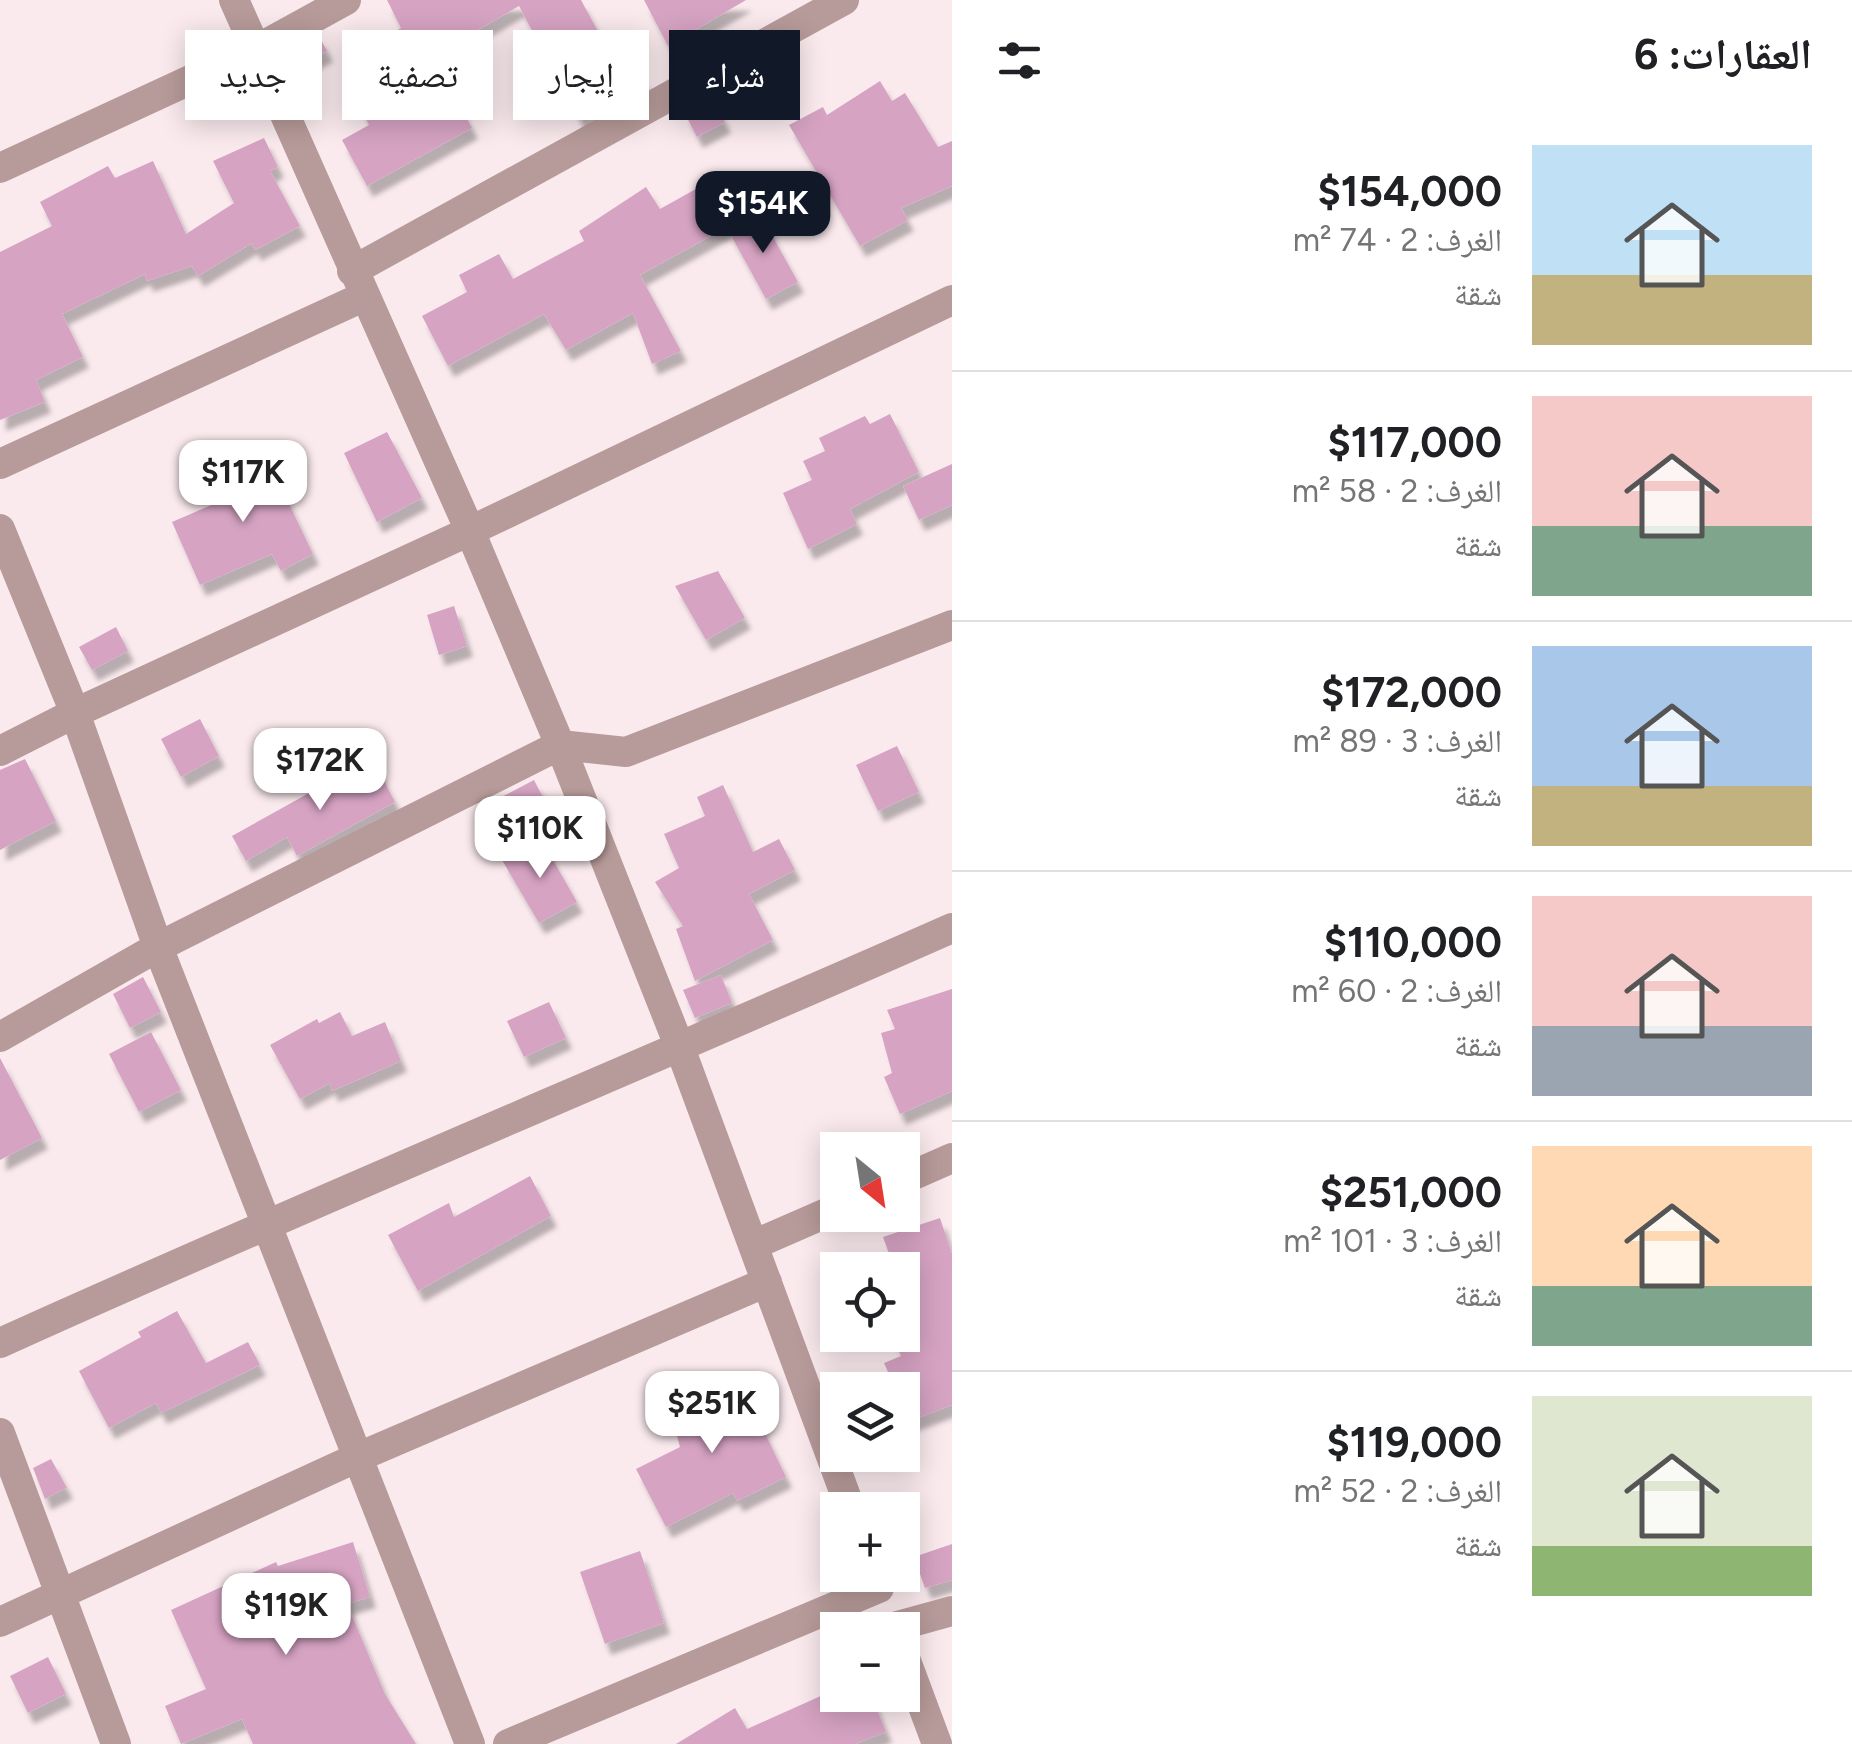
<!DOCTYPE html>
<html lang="ar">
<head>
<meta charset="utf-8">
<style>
  :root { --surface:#fff; --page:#f2f2f2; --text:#202124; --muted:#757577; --line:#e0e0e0; --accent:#111827 }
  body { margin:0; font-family:Figtree,"Noto Naskh Arabic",sans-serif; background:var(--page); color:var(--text); direction:rtl; height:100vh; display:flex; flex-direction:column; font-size:38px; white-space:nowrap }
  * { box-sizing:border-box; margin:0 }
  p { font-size:32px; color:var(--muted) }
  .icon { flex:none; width:55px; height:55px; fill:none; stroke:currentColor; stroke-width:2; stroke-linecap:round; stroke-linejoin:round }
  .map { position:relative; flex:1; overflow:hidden; direction:ltr }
  .side { display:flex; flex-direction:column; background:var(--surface); width:900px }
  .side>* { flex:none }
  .top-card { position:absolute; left:30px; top:30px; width:770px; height:90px; direction:rtl; display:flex; gap:20px }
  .needle { width:65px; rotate:150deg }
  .buttons { position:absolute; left:820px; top:1132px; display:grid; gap:20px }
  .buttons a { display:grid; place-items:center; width:100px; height:100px; border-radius:0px; background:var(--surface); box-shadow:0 5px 25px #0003; font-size:50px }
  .price { position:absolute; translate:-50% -85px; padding:0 22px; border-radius:20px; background:#fff; color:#222; font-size:32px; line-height:65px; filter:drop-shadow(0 2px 5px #0008) }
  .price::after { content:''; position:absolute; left:50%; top:60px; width:30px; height:22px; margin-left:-15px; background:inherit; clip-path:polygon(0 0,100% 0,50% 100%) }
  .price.current { background:var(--accent); color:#fff }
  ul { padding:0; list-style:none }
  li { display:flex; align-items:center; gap:30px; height:250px; padding:0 40px }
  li+li { border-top:2px solid var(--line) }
  li span { display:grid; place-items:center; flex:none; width:280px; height:200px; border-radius:0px; color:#555 }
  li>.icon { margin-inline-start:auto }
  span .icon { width:120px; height:120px; fill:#fffc; stroke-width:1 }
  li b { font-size:42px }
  h2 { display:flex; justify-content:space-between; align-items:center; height:120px; padding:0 40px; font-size:42px }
  .chip { padding:0 35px; border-radius:0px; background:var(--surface); box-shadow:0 5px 25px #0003; font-size:35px; line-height:90px }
  .chip.current { background:var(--accent); color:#fff }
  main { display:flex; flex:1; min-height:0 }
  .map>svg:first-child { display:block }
  .building { fill:#d6a3c3; filter:url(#shadow) }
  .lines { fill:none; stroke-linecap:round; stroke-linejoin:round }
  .street { stroke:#b79b9a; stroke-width:30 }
</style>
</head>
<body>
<main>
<section class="side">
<h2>العقارات: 6<svg class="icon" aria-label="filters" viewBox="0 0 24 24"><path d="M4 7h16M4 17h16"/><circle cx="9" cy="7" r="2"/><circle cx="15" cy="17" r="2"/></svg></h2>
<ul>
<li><span style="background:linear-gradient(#bfe0f5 65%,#c2b280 0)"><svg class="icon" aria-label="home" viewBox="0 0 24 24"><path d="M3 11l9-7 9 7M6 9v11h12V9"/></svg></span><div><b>$154,000</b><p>الغرف: 2 · 74 m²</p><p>شقة</p></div></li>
<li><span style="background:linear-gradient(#f6c9c9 65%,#7fa58c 0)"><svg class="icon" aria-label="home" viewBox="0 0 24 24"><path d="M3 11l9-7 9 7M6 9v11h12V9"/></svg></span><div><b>$117,000</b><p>الغرف: 2 · 58 m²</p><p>شقة</p></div></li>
<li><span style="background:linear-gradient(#a9c7e8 70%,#c2b280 0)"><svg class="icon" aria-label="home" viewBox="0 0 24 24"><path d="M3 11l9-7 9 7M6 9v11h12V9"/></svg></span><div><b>$172,000</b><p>الغرف: 3 · 89 m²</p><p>شقة</p></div></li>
<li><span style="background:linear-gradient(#f6c9c9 65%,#9aa5b1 0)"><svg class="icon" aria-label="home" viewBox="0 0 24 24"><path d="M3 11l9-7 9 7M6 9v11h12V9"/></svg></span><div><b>$110,000</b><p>الغرف: 2 · 60 m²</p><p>شقة</p></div></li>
<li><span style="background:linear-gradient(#ffd9b3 70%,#7fa58c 0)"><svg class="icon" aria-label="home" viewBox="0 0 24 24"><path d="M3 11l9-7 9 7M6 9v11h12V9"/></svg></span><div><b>$251,000</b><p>الغرف: 3 · 101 m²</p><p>شقة</p></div></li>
<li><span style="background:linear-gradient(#dfe7d0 75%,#8fb573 0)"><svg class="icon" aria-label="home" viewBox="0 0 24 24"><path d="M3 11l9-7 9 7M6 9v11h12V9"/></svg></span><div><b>$119,000</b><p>الغرف: 2 · 52 m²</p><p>شقة</p></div></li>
</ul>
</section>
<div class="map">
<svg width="952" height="1744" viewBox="0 0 952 1744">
  <defs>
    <filter id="shadow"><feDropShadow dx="6" dy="11" stdDeviation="2.5" flood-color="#0004"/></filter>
  </defs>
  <rect width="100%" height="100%" fill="#faeaee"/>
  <path class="building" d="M387 0H581L619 70 633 62 646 86 617 101 614 97 580 121 519 6 461 40 465 49 437 64 472 128 367 186 342 140 369 125 355 96 407 72 387 36 401 28Z
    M644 0H746L668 46Z
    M319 36 327 51 298 67 290 52Z
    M880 81 892 101 905 93 938 147 952 141V186L901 208 908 220 860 246 789 125 823 107 827 115Z
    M712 97 725 122 697 137 684 112Z
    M264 138 278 167 270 171 300 226 255 250 252 243 198 276 192 266 147 281 145 274 62 314 83 357 36 380 45 402 0 420V252L52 226 40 202 108 166 115 178 153 161 186 234 234 203 213 161Z
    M712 180 734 223 640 275 681 351 652 364 633 313 566 350 544 314 448 366 422 316 467 292 459 275 499 254 513 279 584 241 579 231 646 187 660 209Z
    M760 214 798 282 766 299 728 230Z
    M890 414 919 472 850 509 857 524 808 549 783 493 812 480 803 461 825 451 819 438 865 416 870 424Z
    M387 432 422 498 377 522 344 453Z
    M267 458 313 554 281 571 272 554 200 585 172 522 223 500 213 480 248 461 250 465Z
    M952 464V505L919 520 903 486Z
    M718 571 745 618 706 640 675 586Z
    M454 606 467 646 439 655 427 615Z
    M116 627 128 651 92 670 79 647Z
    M200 719 219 756 181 777 161 739Z
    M897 746 919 792 878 811 856 765Z
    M372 758 395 802 297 856 287 837 246 861 232 836Z
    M25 759 56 821 0 850V770Z
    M534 780 548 807 512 826 498 799Z
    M723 785 753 852 779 839 795 870 749 894 773 940 695 981 676 929 683 926 655 882 679 868 664 834 705 816 697 797Z
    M541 839 577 902 539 923 502 860Z
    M721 975 732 1003 695 1018 683 990Z
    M143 977 161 1012 130 1028 113 994Z
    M952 989V1091L900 1114 884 1077 892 1073 881 1033 895 1029 887 1010Z
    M549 1002 566 1038 524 1057 507 1021Z
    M340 1012 352 1036 385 1022 401 1061 332 1091 330 1083 300 1099 270 1045 317 1019 319 1023Z
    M151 1032 181 1090 139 1112 109 1054Z
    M0 1058 42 1138 0 1160Z
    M530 1176 551 1216 418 1291 388 1235 449 1203 454 1217Z
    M940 1218 952 1254V1405L902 1424V1390H896L884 1363 901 1356 892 1335H902V1270H895L883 1237Z
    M177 1311 206 1363 248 1342 260 1365 161 1413 156 1403 109 1428 79 1371 141 1337 138 1332Z
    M749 1386 765 1421 760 1423 786 1477 737 1501 733 1493 666 1527 636 1469 680 1447 669 1405Z
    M51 1459 67 1488 45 1499 33 1468Z
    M353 1542 370 1597 347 1604 385 1694 416 1744H253L242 1719 181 1744 165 1706 206 1689 171 1610 276 1562 278 1566Z
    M952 1544V1580L925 1588 914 1557Z
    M640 1551 664 1623 605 1644 580 1572Z
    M48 1657 66 1694 28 1713 10 1676Z
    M823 1695H871L886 1732 855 1744H676L735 1708 747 1729Z"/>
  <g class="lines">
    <path class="street" d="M234 0 470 531 560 745 680 1048 851 1510
      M0 168 257 49 346 0
      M352 271 844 0
      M0 464 365 296
      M0 529 75 713 158 947 470 1744
      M0 751 75 713 470 531 952 300
      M0 1037 158 947 560 745 626 752 952 625
      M902 1180 952 1158
      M753 1245 838 1208
      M0 1343C316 1200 635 1068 952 928
      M0 1433 116 1744
      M0 1622 356 1458 767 1282
      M894 1627 952 1611
      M902 1650 937 1744
      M508 1744 879 1588"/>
  </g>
</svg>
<div class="buttons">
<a><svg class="needle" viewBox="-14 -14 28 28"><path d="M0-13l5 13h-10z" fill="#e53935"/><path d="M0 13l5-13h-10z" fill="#757577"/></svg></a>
<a><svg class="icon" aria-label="locate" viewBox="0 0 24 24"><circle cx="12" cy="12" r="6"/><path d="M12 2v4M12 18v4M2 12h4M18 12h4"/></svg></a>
<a><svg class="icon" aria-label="layers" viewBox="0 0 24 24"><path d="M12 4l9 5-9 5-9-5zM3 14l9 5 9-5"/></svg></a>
<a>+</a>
<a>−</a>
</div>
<b class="price current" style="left:763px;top:256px">$154K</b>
<b class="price" style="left:243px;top:525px">$117K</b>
<b class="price" style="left:320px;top:813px">$172K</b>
<b class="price" style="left:540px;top:881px">$110K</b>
<b class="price" style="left:712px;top:1456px">$251K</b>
<b class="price" style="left:286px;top:1658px">$119K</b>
<div class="top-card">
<a class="chip current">شراء</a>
<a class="chip">إيجار</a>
<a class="chip">تصفية</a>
<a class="chip">جديد</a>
</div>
</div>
</main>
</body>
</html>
